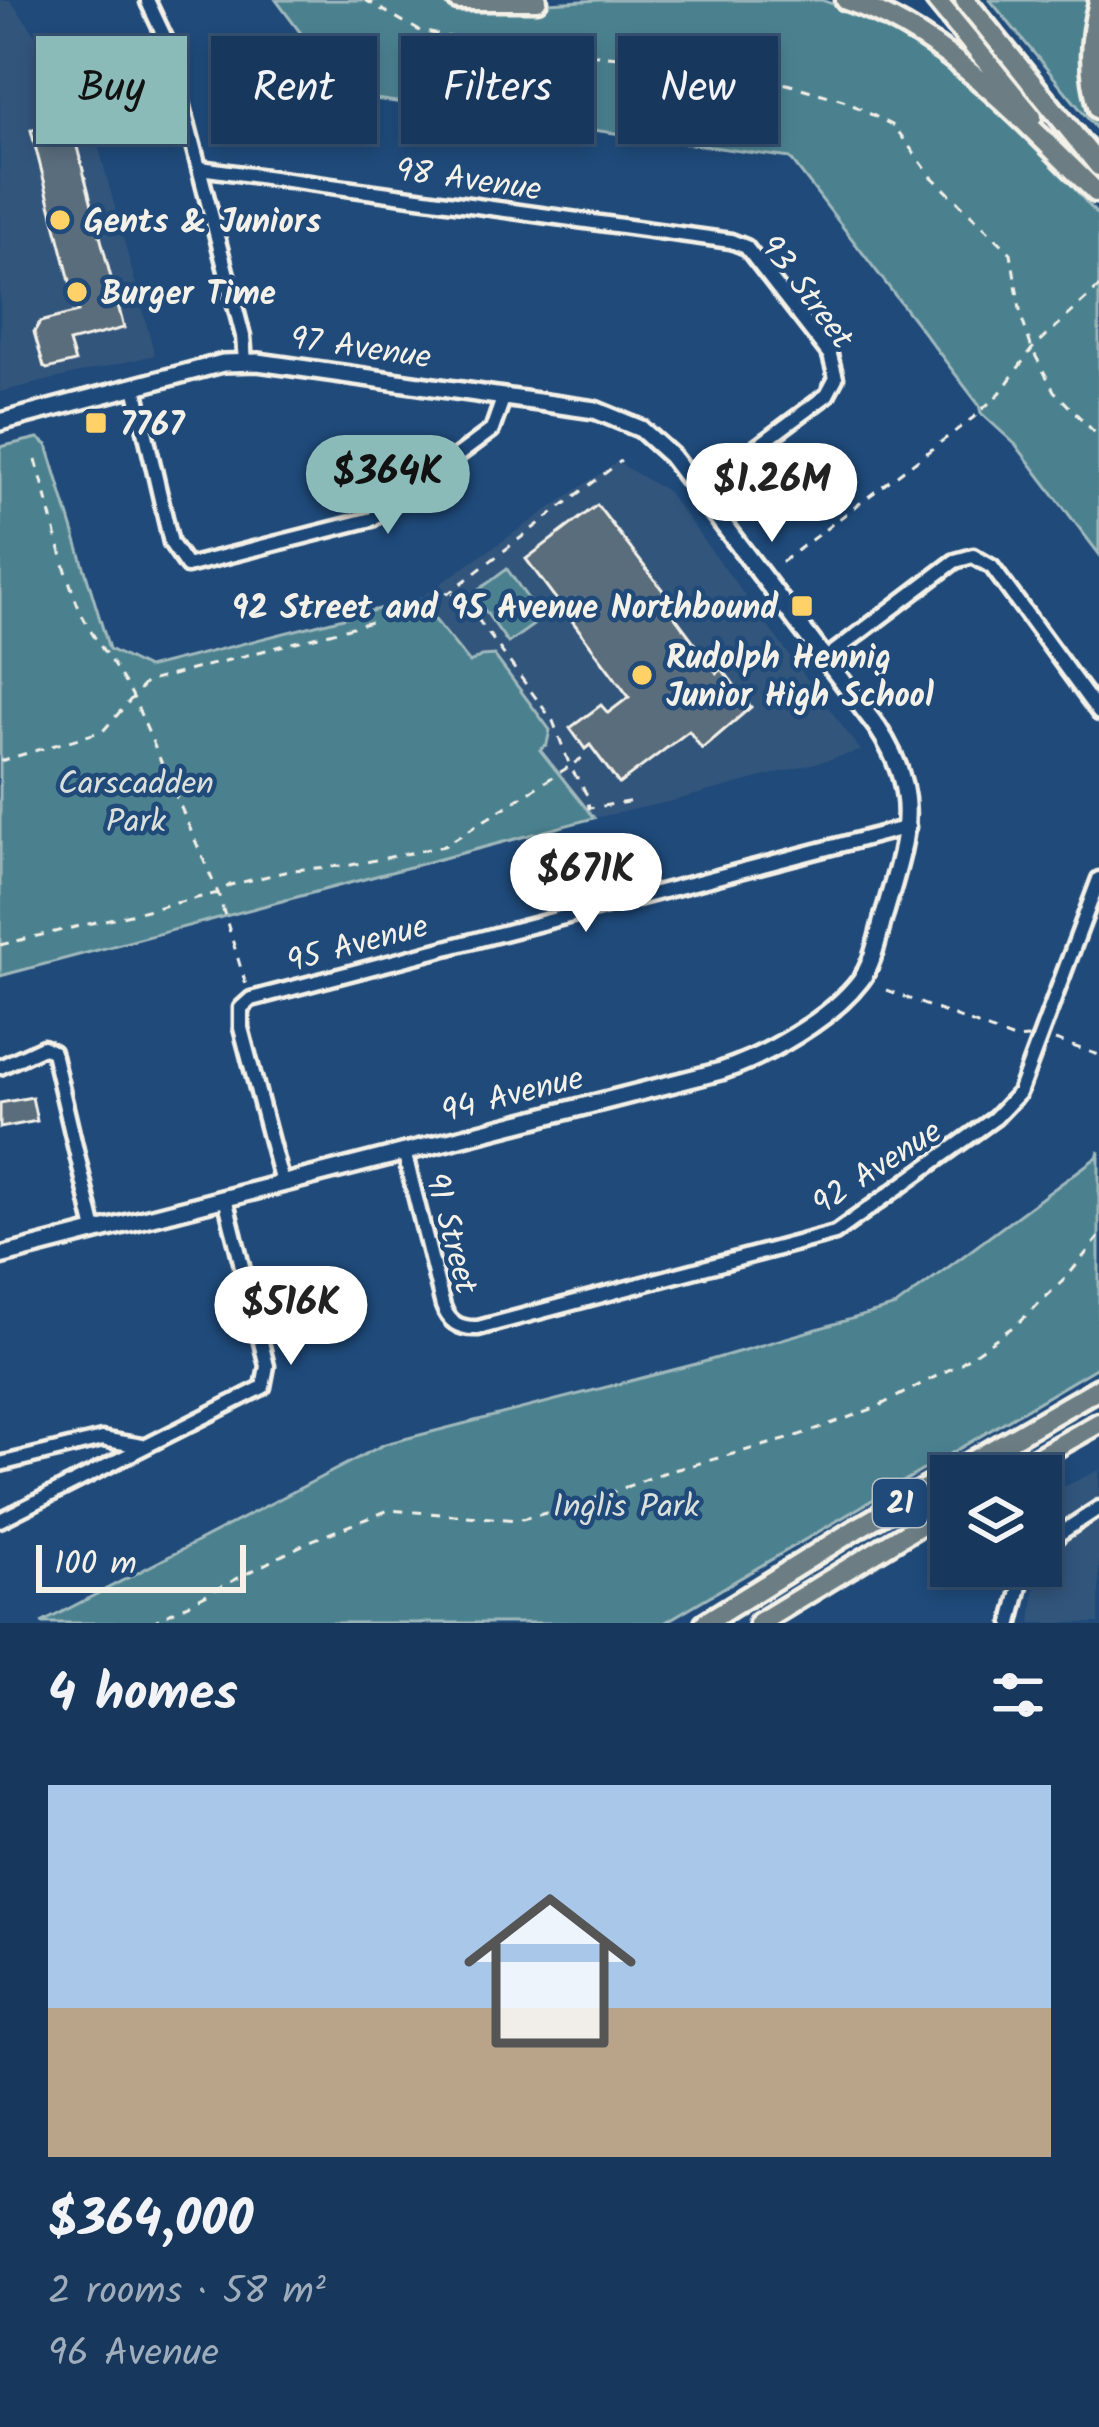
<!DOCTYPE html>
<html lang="en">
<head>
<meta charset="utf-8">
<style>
  :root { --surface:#17385c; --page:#203f62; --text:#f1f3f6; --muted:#9eacbb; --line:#365272; --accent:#8bbbb9 }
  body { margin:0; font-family:Kalam,sans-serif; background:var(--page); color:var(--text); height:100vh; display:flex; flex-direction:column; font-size:45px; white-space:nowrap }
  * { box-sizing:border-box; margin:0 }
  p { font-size:39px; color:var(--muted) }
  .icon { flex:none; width:66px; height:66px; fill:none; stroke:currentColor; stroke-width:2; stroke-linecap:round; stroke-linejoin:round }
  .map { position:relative; height:1623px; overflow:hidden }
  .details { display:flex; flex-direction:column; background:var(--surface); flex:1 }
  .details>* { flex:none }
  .guide { position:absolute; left:36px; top:36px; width:1029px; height:108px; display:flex; gap:24px }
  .controls { position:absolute; left:930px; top:1455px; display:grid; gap:24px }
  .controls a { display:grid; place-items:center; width:132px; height:132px; border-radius:0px; background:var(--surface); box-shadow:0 6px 18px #0003,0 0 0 3px var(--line); font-size:60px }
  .scale { position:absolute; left:36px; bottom:30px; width:210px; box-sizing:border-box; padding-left:12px; border:6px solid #f4f1e8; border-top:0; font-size:33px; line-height:42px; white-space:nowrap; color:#f4f1e8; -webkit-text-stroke:9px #1f4a7a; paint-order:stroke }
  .price { position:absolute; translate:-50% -102px; padding:0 27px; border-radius:42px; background:#fff; color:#222; font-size:39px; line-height:78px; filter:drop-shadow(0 3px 6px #0008) }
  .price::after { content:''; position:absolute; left:50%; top:72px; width:36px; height:27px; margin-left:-18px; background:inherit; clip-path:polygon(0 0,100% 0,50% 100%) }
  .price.on { background:var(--accent); color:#111 }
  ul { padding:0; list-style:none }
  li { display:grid; align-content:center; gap:24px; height:636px; padding:0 48px }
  li span { display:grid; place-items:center; height:372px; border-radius:0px; color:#555 }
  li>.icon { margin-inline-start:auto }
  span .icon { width:216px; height:216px; fill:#fffc; stroke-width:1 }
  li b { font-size:51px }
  h2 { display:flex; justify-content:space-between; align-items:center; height:144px; padding:0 48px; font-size:51px }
  .tag { padding:0 42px; border-radius:0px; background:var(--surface); box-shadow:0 6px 18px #0003,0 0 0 3px var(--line); font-size:42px; line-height:108px }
  .tag.on { background:var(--accent); color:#111 }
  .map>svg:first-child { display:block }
  .built { fill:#31547b }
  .green { fill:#4b818f; stroke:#a0b9bc; stroke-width:3 }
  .building { fill:#5a6d7c; stroke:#f4f1e8; stroke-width:3 }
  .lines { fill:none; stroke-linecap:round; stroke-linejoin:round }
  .minor-casing { stroke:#f4f1e8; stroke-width:21 }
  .tertiary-casing { stroke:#f4f1e8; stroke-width:24 }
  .primary-casing { stroke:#f4f1e8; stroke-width:27 }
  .path { stroke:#f4f1e8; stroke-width:3; stroke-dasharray:9 9; stroke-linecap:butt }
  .minor { stroke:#1f4a7a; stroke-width:12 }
  .tertiary { stroke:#1f4a7a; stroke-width:15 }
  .primary { stroke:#6c7e84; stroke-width:18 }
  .poi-dot { fill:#ffd166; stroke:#1f4a7a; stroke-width:4.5 }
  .labels { text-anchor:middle; stroke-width:9; stroke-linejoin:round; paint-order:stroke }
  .shield { fill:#1f4a7a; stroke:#b4bfc7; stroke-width:3 }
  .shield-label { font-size:30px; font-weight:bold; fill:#f4f1e8 }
  .street-label { font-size:33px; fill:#f4f1e8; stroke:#1f4a7a }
  .poi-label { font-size:33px; font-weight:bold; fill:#f4f1e8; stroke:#1f4a7a; text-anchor:start }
  .park-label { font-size:33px; fill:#dbe0db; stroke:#1f4a7a }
</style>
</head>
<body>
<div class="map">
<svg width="1099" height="1623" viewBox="0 0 1099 1623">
  <rect width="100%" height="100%" fill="#1f4a7a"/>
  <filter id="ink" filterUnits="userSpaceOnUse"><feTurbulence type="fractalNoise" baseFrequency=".00833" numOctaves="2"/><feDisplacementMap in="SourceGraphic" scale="24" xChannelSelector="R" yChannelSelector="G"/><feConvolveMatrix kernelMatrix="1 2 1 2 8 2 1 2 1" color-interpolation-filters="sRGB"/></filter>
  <g filter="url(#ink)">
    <path class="built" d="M0 0H10L87 104 155 355 0 392Z
      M617 462 667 491 861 751 673 801 594 818 418 599Z
      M1099 1470V1623H1031L1035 1586 1061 1488Z"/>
    <path class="green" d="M276 0H444L496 6 600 0H822L900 28 965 74 1046 155 1099 217V554L1016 445 981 413 979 405 790 158 347 95Z
      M990 0H1099V132Z
      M38 438 47 445 109 649 147 668 418 599 470 663 481 656 494 655 550 730 547 744 540 750 594 818 0 976V447Z
      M507 569 542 619 508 643 473 594Z
      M1099 1151V1366L664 1623H41L385 1444 700 1363 896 1306 1097 1157Z"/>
    <path class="building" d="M70 120 124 328 69 342 75 362 47 369 44 367 34 332 40 322 78 312 31 130Z
      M597 505 678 610 673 614 717 673 722 669 751 707 702 749 689 731 619 784 590 745 585 749 570 728 601 705 608 713 629 697 526 559Z
      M32 1097 37 1121 0 1128V1103Z"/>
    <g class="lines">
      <defs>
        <path id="minor" d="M148 2 165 38 243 336 245 362
          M200 168 731 241 746 247 830 355 836 378 827 395 699 490
          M135 387 171 543 187 566 372 519 492 430 504 396
          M825 659 955 561 973 556 992 567 1099 713
          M0 1067 43 1047 53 1052 95 1231
          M404 1151 443 1306C449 1323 460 1329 478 1328L835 1233 995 1118 1019 1093 1099 879
          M282 1183 241 1028V1008L251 999 908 827
          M0 1464 102 1439 142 1446
          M0 1520 263 1387 267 1366 225 1198
          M1041 1557 1059 1534 1099 1508
          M1011 1623 1021 1582 1034 1566"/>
        <path id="tertiary" d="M0 422 223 363 258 362 595 410 641 429 671 456 877 727C923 796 906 839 885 912 878 934 874 963 860 981 831 1019 766 1056 721 1071L0 1256"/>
        <path id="primary" d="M458 0H537
          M846 0C947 34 1022 120 1096 192
          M936 0 1032 117
          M965 0 1099 166
          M1099 2C1089 39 1088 71 1099 109
          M1005 1476 1099 1423
          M705 1623 856 1529 1099 1388
          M759 1623 951 1506"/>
      </defs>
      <use href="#minor" class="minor-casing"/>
      <use href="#tertiary" class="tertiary-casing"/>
      <use href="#primary" class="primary-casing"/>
      <path class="path" d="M365 0 420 31 475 42 627 58 732 80 787 84 843 100 894 126 931 176 1011 253 1021 316 1032 349 1054 391 1099 437
        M36 460C50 506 59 554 75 598 88 635 115 663 133 697L218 893 246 985
        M782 562 974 417 1000 393 1032 349 1099 287
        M452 594 471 610 553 721 570 766 582 758
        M0 761 103 731 146 682 420 609 450 592 621 461
        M0 945 218 893 230 885 293 870 351 865 444 846 570 766 587 795 589 808 634 801
        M886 990 1014 1039 1028 1038
        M1055 1040 1099 1055
        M151 1623 310 1541 389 1510 518 1520 578 1505 663 1473 788 1439 875 1408 958 1365 1017 1324 1067 1277 1099 1237"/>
      <use href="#minor" class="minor"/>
      <use href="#tertiary" class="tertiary"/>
      <use href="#primary" class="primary"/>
    </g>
  </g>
  <g class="poi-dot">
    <circle cx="60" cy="220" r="12"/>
    <circle cx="77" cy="292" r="12"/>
    <rect x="84" y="411" width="24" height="24" rx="6"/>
    <rect x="790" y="594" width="24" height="24" rx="6"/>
    <circle cx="642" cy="675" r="12"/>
  </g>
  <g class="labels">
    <rect class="shield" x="873" y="1479" width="54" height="48" rx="9"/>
    <g class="shield-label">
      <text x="900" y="1513">21</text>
    </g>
    <g class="street-label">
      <text transform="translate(469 178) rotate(8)" y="12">98 Avenue</text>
      <text transform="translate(808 291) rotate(53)" y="12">93 Street</text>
      <text transform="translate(361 346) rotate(8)" y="12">97 Avenue</text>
      <text transform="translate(357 942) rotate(-15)" y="12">95 Avenue</text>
      <text transform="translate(512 1093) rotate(-14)" y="12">94 Avenue</text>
      <text transform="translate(876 1166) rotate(-33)" y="12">92 Avenue</text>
      <text transform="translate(453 1233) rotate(75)" y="12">91 Street</text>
    </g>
    <g class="poi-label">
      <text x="84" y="232">Gents &amp; Juniors</text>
      <text x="101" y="304">Burger Time</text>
      <text x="120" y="435">7767</text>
      <text x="778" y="618" text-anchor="end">92 Street and 95 Avenue Northbound</text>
      <text x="666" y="668">Rudolph Hennig<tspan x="666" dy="38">Junior High School</tspan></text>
    </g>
    <g class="park-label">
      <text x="136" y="794">Carscadden<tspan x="136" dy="38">Park</tspan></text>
      <text x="626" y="1517">Inglis Park</text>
    </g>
  </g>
</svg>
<div class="controls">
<a><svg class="icon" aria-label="layers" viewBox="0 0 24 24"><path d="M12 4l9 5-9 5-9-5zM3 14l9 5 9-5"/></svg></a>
</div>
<div class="scale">100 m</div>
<b class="price on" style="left:388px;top:537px">$364K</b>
<b class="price" style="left:772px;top:545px">$1.26M</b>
<b class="price" style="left:586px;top:935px">$671K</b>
<b class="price" style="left:291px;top:1368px">$516K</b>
<div class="guide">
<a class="tag on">Buy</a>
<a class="tag">Rent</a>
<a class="tag">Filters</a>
<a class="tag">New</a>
</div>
</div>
<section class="details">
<h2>4 homes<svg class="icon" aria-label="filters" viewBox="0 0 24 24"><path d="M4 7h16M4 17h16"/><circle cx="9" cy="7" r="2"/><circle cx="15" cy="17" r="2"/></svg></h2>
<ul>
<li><span style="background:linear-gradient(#a9c7e8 60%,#b9a48a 0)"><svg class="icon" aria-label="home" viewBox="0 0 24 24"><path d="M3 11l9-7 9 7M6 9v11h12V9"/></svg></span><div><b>$364,000</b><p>2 rooms · 58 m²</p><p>96 Avenue</p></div></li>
</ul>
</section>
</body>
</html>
